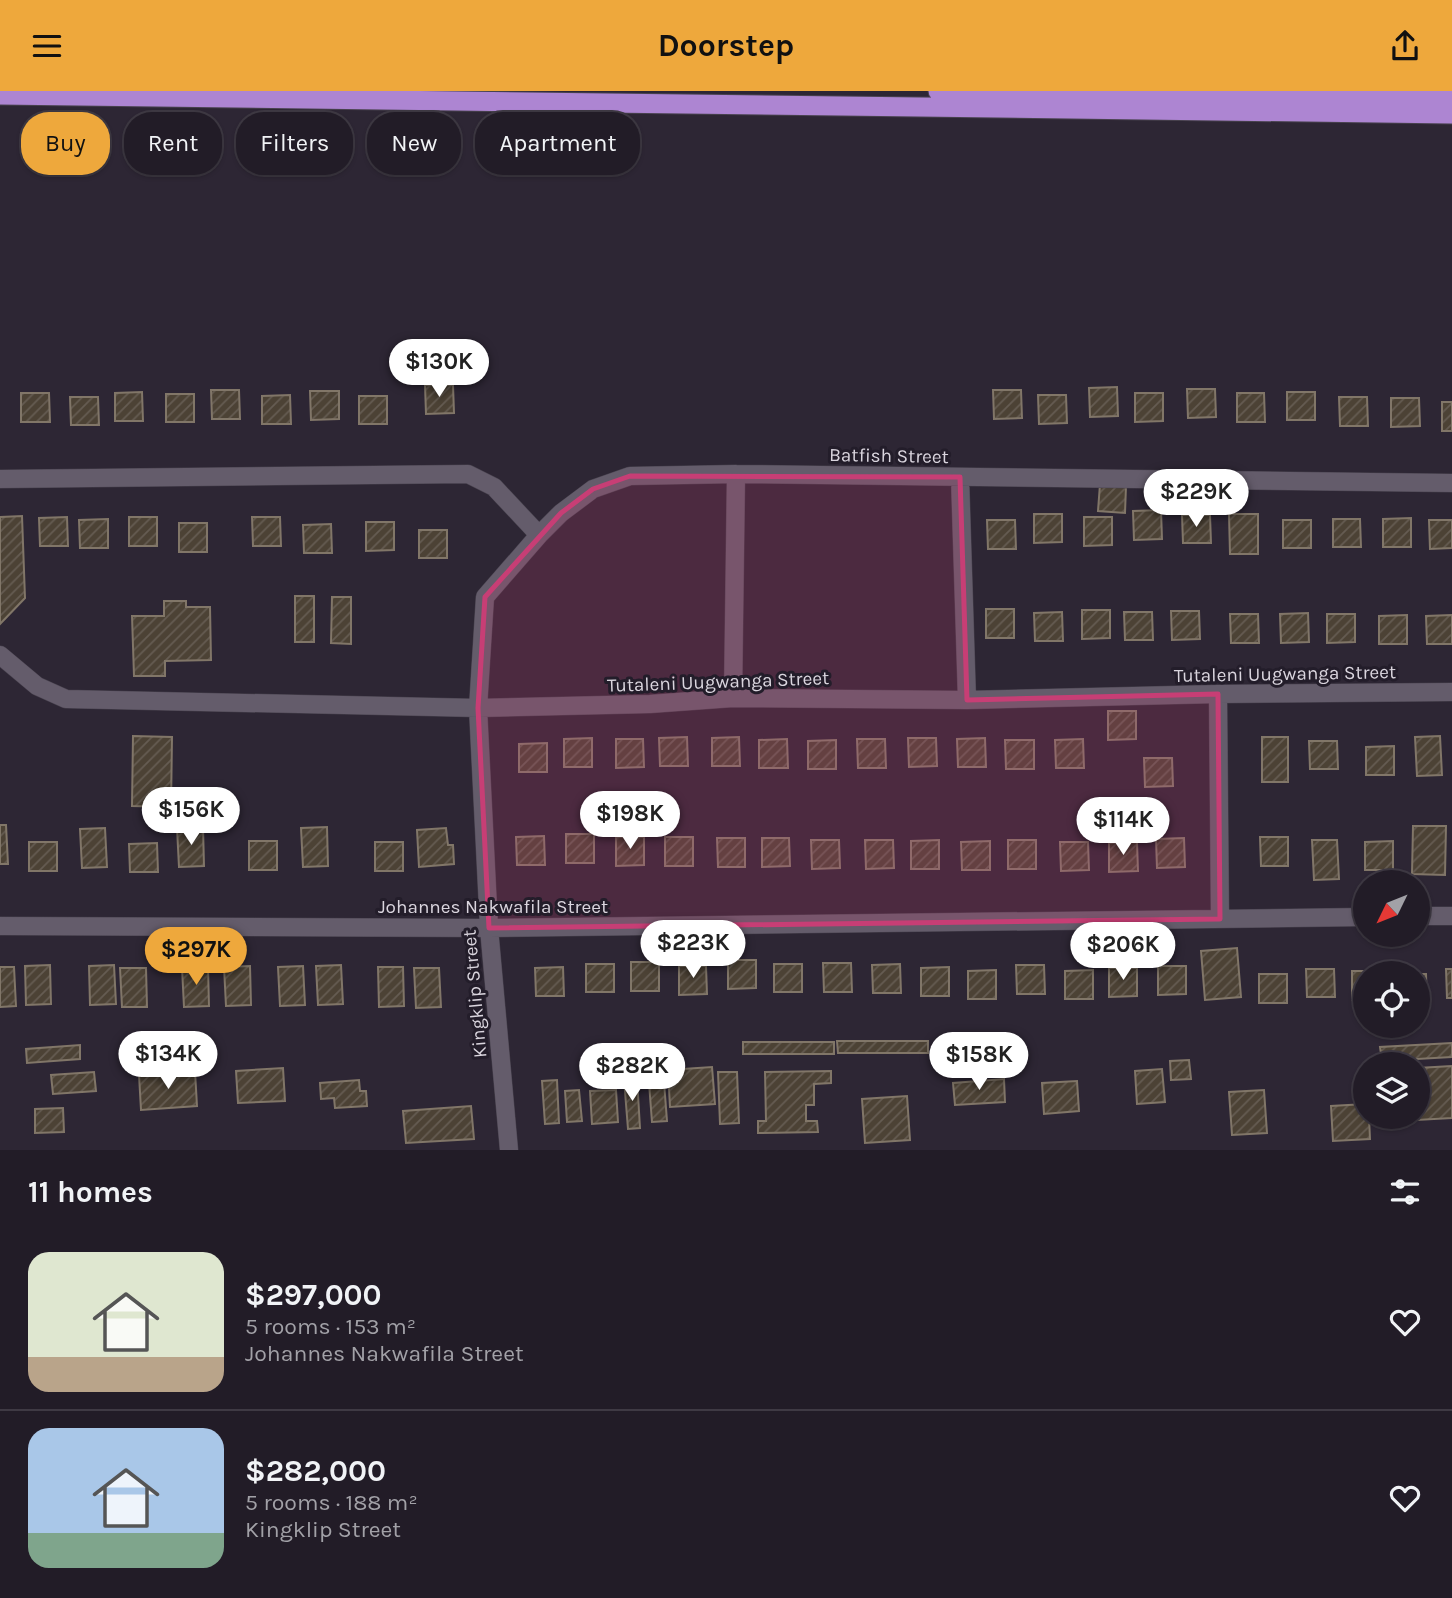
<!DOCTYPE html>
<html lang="en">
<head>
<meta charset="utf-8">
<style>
  :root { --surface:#221c27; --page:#2e2933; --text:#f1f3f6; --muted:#a2a1a7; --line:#3f3a44; --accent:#eea83c }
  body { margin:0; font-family:Karla,sans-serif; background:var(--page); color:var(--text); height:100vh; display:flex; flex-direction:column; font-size:26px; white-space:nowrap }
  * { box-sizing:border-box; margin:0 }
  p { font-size:23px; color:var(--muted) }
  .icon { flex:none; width:38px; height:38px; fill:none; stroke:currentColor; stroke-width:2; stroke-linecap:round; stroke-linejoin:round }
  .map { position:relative; height:1059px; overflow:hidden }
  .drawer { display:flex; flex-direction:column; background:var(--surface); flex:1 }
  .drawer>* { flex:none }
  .guide { position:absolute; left:21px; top:21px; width:700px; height:63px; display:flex; gap:14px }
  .needle { width:46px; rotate:227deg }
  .tools { position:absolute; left:1353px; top:779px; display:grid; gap:14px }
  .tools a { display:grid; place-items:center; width:77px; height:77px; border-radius:50%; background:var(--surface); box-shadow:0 2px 5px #0004,0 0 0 2px var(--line); font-size:35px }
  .price { position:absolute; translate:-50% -60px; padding:0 16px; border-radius:24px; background:#fff; color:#222; font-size:23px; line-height:46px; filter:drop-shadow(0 2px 4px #0008) }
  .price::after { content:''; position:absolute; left:50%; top:42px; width:21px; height:16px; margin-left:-10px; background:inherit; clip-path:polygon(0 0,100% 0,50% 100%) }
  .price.current { background:var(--accent); color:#111 }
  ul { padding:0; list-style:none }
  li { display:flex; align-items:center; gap:21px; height:175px; padding:0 28px }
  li+li { border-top:2px solid var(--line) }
  li span { display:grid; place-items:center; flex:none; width:196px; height:140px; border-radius:21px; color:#555 }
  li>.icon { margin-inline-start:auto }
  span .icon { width:84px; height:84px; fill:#fffc; stroke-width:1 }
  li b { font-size:30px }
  h2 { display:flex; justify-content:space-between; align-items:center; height:84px; padding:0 28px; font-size:30px }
  .pill { padding:0 24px; border-radius:28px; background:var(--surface); box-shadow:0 2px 5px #0004,0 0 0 2px var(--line); font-size:24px; line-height:63px }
  .pill.current { background:var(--accent); color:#111 }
  header { display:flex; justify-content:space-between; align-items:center; height:91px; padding:0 28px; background:var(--accent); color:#111; font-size:32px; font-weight:700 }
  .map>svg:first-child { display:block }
  .building { fill:url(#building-hatch); stroke:#817668; stroke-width:2 }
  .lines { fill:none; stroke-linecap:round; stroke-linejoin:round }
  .minor-casing { stroke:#48424e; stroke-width:19 }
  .trunk-casing { stroke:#48424e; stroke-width:21 }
  .minor { stroke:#645c6b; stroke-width:18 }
  .trunk { stroke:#ad85d2; stroke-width:19 }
  .marked { fill:#c73e75; fill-opacity:0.2; stroke:#c73e75; stroke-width:5; stroke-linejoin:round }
  .labels { text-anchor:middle; stroke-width:6; stroke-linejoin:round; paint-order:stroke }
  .street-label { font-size:19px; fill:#dad5de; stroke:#231d2a }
</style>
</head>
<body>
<header><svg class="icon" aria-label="menu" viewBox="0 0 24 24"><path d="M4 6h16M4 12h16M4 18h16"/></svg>Doorstep<svg class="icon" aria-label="share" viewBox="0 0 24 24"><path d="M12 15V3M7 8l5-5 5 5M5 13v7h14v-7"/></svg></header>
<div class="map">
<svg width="1452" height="1059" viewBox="0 0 1452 1059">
  <defs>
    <pattern id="building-hatch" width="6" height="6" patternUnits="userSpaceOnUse" patternTransform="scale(1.75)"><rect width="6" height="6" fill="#4c4235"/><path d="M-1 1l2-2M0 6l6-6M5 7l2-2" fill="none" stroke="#655c52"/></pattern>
  </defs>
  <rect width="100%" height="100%" fill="#2d2634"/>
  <path class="building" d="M425 294H453L454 322 426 323Z
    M1117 296 1118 325 1090 326 1089 297Z
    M1187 298H1215L1216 326 1188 327Z
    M211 299H239L240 328H212Z
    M993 299H1021L1022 327 994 328Z
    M310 300H339V328L311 329Z
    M142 301 143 330H115V302Z
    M1287 301H1315V329H1287Z
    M21 302H49L50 331H21Z
    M1135 302H1163V330L1135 331Z
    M1237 302H1264L1265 331H1237Z
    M166 303H194V331H166Z
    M290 304 291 333H262V305Z
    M1038 304H1066L1067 332 1039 333Z
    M359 305H387V333H359Z
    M70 306H98L99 334H71Z
    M1339 306H1367L1368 335H1340Z
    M1391 307H1419L1420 335 1391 336Z
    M1442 311H1452V340H1442Z
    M1100 393 1126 395 1125 422 1098 420Z
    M1161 419 1162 448 1134 449 1133 420Z
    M1034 423H1062V451L1034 452Z
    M1229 423H1258V463H1230Z
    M1182 424H1210L1211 452H1183Z
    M22 425 25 507 0 533V426Z
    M67 426 68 455H40L39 427Z
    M129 426H157V455H129Z
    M252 426H280L281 455H253Z
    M1084 426H1112V454L1084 455Z
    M1411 427V456H1383V428Z
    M108 428V457H80L79 429Z
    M1333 428H1360L1361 456H1333Z
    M987 429H1015L1016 458H988Z
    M1283 429H1311V457H1283Z
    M1429 429H1452V457L1430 458Z
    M366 431H394V459L366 460Z
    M179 432H207V461H179Z
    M331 433 332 462H304L303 434Z
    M419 439H447V467H419Z
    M295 505H314V551H295Z
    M332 506H351V553L331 552Z
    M164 510H186V516H210L211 569 165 570V585H134L132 525H164Z
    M986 518H1014V547H986Z
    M1082 519H1110V547L1082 548Z
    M1171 520H1199L1200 548 1172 549Z
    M1062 521 1063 550H1035L1034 522Z
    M1124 521H1152L1153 549H1125Z
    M1308 522 1309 551 1281 552 1280 523Z
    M1230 523H1258L1259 552H1231Z
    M1327 523H1355V551L1327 552Z
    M1407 524V553H1379V525Z
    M1452 524V553H1427L1426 525Z
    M1108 620H1136V648L1108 649Z
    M133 645 172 646 171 716 132 715Z
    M1440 645 1442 684 1417 685 1415 646Z
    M687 646 688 675H660L659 647Z
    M739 646 740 675H712V647Z
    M1262 646H1288V691H1262Z
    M592 647V676H564V648Z
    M908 647H936L937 675 909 676Z
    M985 647 986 676H958L957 648Z
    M616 648H643L644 676 616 677Z
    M787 648 788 677H759V649Z
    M857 648H885L886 677H858Z
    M1083 648 1084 677H1056L1055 649Z
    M836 649V678H808V650Z
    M1005 649H1034V678H1006Z
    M1309 650H1337L1338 678H1310Z
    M547 652V681H519V653Z
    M1394 655V684H1366V656Z
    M1144 667H1172L1173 695 1145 696Z
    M0 734H6L8 773H0Z
    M1413 735H1446L1445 784 1412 783Z
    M203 736 204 775 179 776 177 737Z
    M327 736 328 775 303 776 301 737Z
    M105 737 107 776 82 777 80 738Z
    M446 737 448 754H453L454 773 419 776 417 739Z
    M566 743H594V772H566Z
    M544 745 545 774H517L516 746Z
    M616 746H644V774L616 775Z
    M665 746H693V775H665Z
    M1260 746H1288V775H1261Z
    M717 747H745V776H718Z
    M762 747H789L790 775 762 776Z
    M1184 747 1185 776 1157 777 1156 748Z
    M811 749H839L840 777 812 778Z
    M865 749H893L894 777 866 778Z
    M939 749V778H911V750Z
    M1008 749H1036V778H1008Z
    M1312 749H1337L1339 788 1314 789Z
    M249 750H277V779H249Z
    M990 750V779H962L961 751Z
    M1393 750V779H1365V751Z
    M29 751H57V780H29Z
    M375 751H403V780H375Z
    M1060 751H1088L1089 779 1061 780Z
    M1137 751 1138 780 1109 781V752Z
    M157 752 158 781H130L129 753Z
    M1237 857 1241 906 1205 909 1201 860Z
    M728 869H756V897L728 898Z
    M631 871H659V900H631Z
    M823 872H851L852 901H824Z
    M586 873H614V901H586Z
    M774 873H802V901H774Z
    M900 873 901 902H873L872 874Z
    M50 874 51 913 26 914 25 875Z
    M114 874 116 913 90 914 89 875Z
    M341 874 343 913 318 914 316 875Z
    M1016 874H1044L1045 903H1017Z
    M250 875 251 914 226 915 224 876Z
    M303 875 305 914 280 915 278 876Z
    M679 875H706L707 903 679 904Z
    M1158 875H1186V903L1158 904Z
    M0 876H14L16 915 0 916Z
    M208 876 209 915 184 916 182 877Z
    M378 876H403L404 915 379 916Z
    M563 876 564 905H536L535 877Z
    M949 876V905H921V877Z
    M120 877H146L147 916H122Z
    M414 877H439L441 916 416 917Z
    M1109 877H1137V905L1109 906Z
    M1306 878H1334L1335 906H1307Z
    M1446 878H1452V907H1447Z
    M996 879V908H968V880Z
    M1093 879V908H1065V880Z
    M1352 880H1380V882H1365V909H1352Z
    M1259 883H1287V912H1259Z
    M1418 883H1426L1427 911H1418Z
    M837 950H928V962H838Z
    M743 951H834V963H743Z
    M1452 952V966L1382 970 1380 956Z
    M80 954V968L27 972 26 958Z
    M1189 969 1191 988 1171 989 1170 970Z
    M1452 975V1027L1417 1029 1418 977Z
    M712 976 715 1013 670 1016 668 979Z
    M283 977 285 1010 238 1012 236 980Z
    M663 978 667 1030 652 1031 648 979Z
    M1162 978 1165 1011 1137 1013 1135 980Z
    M195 980 197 1015 141 1019 139 984Z
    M831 980V992L814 993V1014H806V1030H817L818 1041 758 1042V1030H766L765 981Z
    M94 981 96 1000 53 1003 51 984Z
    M718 981H737L739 1032 720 1033Z
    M637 987 640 1037 628 1038 624 988Z
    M1004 988 1005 1011 955 1014 953 992Z
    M359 989 360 1000H366L367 1015 335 1017 334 1007 321 1008 320 992Z
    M557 989 559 1032 545 1033 542 990Z
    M1077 990 1079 1020 1044 1023 1042 992Z
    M579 999 582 1030 567 1031 565 1000Z
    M616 999 618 1031 592 1033 590 1000Z
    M1264 999 1267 1042 1232 1044 1229 1001Z
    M907 1005 910 1049 865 1052 862 1008Z
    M1365 1013V1026H1369L1370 1048 1333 1050 1331 1015Z
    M471 1015 474 1048 406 1052 403 1020Z
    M63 1017 64 1041 35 1042V1018Z"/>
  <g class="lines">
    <defs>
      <path id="minor" d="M960 386 967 609
        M0 388 468 383 494 396 539 444
        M0 564 37 595 66 608 478 617 650 613 733 607 967 609 1218 603 1452 601
        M1218 603 1220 828
        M733 607 736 383
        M1418 825H1452
        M0 835 489 837 1365 826
        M509 1059 489 837 478 617 485 506 539 444 561 422 593 398 630 385 736 383 1452 392"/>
      <path id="trunk" d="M938 0 1452 6
        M0 4 1452 23"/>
    </defs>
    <use href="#minor" class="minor-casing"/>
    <use href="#trunk" class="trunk-casing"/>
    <use href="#minor" class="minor"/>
    <use href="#trunk" class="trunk"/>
  </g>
  <path class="marked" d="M630 385 960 386 967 609 1218 603 1220 828 489 837 478 617 485 506 561 422 593 398Z"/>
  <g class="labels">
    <g class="street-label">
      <text transform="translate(889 364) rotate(1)" y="7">Batfish Street</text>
      <text transform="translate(1285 582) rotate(-1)" y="7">Tutaleni Uugwanga Street</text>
      <text transform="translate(718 590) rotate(-2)" y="7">Tutaleni Uugwanga Street</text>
      <text x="493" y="822">Johannes Nakwafila Street</text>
      <text transform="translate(474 903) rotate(-95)" y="7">Kingklip Street</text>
    </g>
  </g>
</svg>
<div class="tools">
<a><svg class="needle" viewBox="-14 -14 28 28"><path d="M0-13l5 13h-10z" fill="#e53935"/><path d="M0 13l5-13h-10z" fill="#a2a1a7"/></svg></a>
<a><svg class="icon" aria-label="locate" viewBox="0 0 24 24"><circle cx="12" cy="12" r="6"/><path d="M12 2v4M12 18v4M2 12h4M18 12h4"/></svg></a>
<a><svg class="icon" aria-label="layers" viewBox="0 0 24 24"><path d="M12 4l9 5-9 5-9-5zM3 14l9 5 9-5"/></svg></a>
</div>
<b class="price" style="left:439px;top:308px">$130K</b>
<b class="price" style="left:1196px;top:438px">$229K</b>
<b class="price" style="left:191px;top:756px">$156K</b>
<b class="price" style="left:630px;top:760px">$198K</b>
<b class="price" style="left:1123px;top:766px">$114K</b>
<b class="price" style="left:693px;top:889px">$223K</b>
<b class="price" style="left:1123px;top:891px">$206K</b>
<b class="price current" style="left:196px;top:896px">$297K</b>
<b class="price" style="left:168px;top:1000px">$134K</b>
<b class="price" style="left:979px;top:1001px">$158K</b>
<b class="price" style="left:632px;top:1012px">$282K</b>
<div class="guide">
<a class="pill current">Buy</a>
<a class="pill">Rent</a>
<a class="pill">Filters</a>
<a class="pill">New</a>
<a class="pill">Apartment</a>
</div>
</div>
<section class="drawer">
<h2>11 homes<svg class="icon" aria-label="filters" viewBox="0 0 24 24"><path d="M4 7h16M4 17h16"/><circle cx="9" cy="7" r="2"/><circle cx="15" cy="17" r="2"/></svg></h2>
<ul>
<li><span style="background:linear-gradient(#dfe7d0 75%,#b9a48a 0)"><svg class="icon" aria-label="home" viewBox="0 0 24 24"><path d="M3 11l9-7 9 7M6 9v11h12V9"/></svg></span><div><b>$297,000</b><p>5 rooms · 153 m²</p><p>Johannes Nakwafila Street</p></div><svg class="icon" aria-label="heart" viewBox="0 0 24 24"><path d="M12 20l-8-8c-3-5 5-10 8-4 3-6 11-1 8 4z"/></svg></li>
<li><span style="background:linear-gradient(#a9c7e8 75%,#7fa58c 0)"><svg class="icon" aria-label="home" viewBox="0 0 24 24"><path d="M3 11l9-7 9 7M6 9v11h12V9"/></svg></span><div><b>$282,000</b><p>5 rooms · 188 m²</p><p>Kingklip Street</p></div><svg class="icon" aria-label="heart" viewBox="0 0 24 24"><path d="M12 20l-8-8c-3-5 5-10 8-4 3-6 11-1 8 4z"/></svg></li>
</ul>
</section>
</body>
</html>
